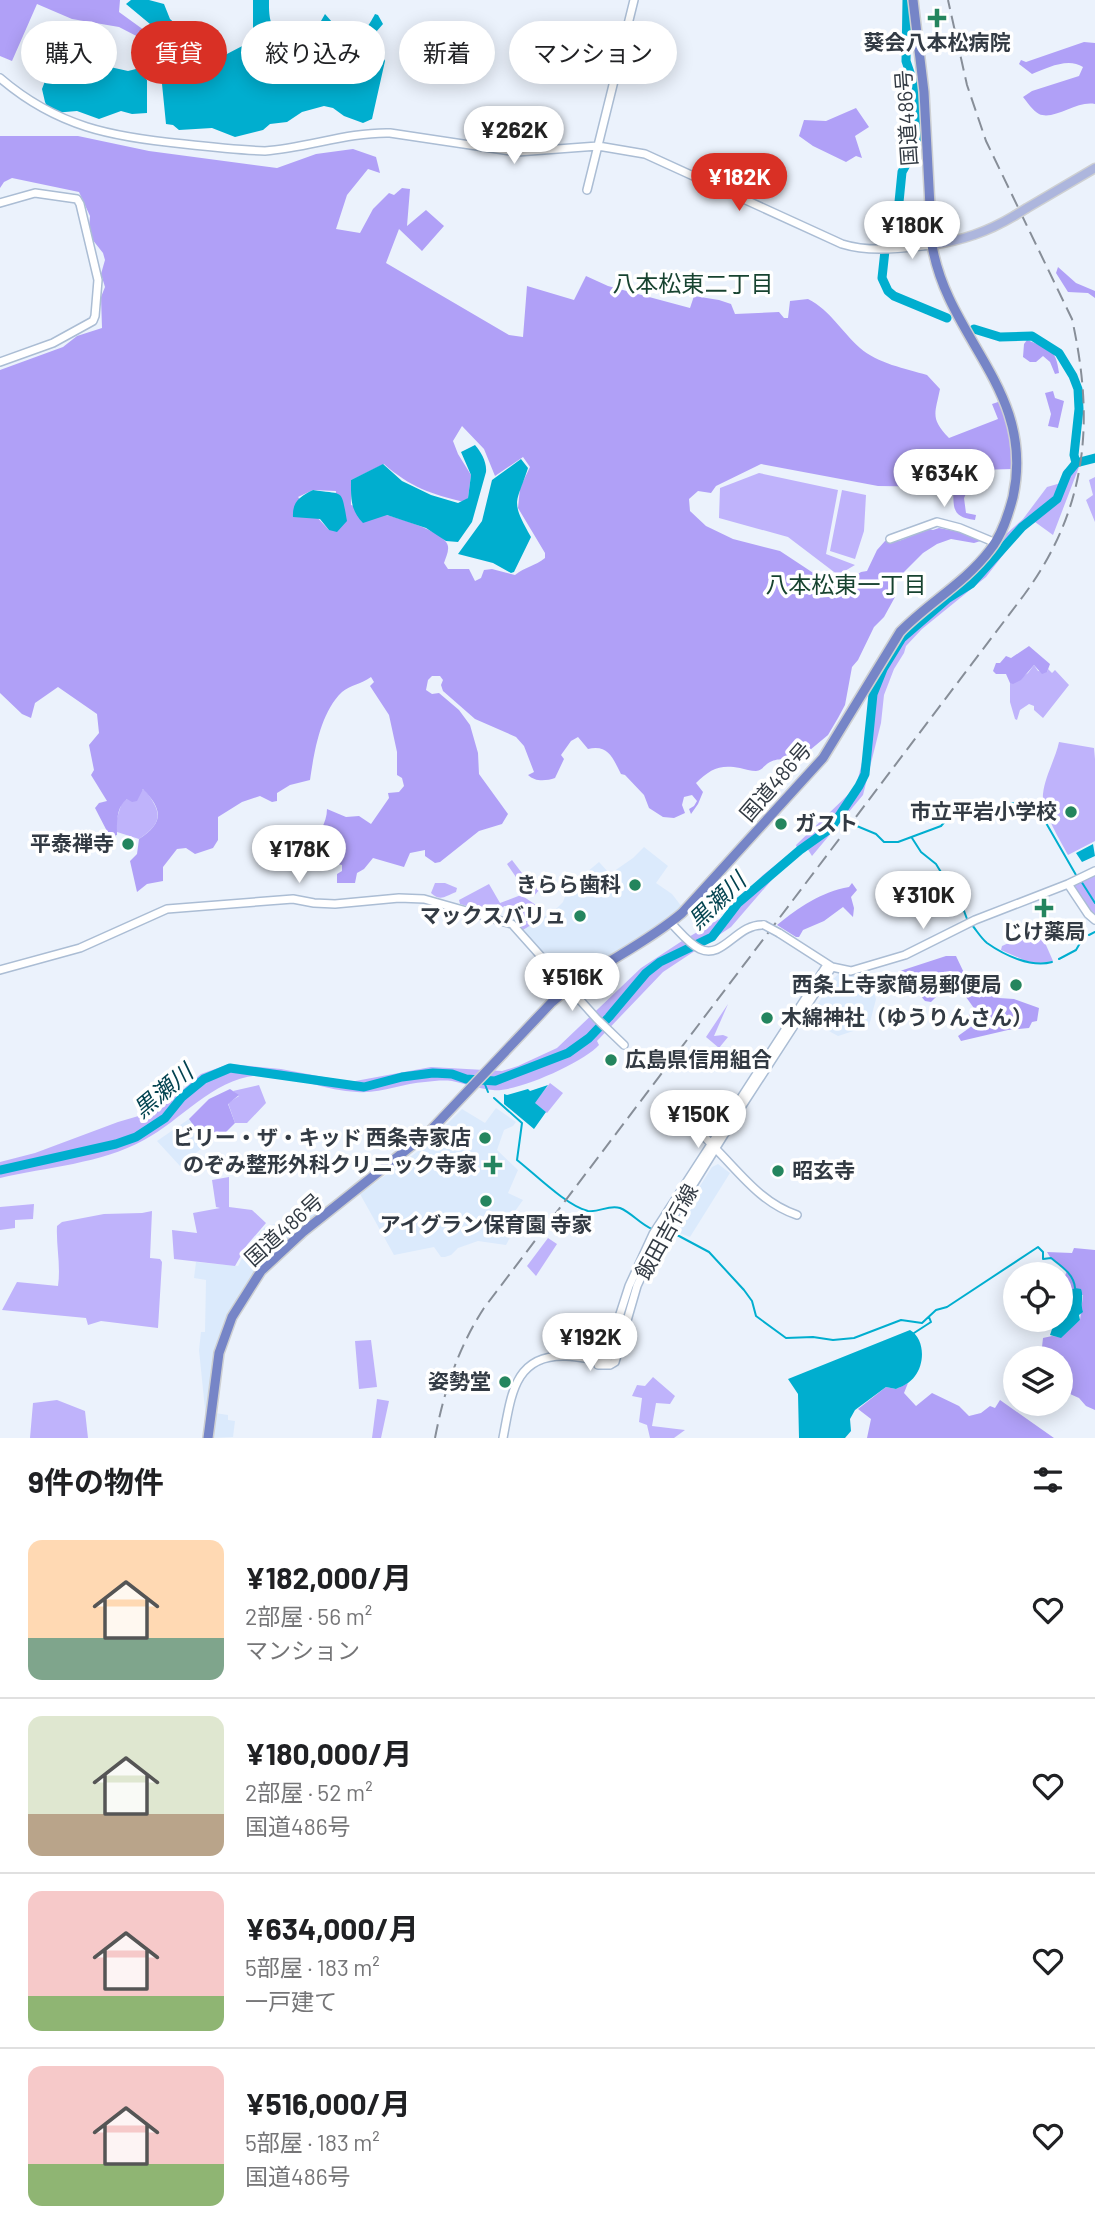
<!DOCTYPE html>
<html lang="ja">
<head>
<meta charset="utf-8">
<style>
  :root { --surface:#fff; --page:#f2f2f2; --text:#202124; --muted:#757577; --line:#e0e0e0; --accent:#d93025 }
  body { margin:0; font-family:Barlow,"Noto Sans JP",sans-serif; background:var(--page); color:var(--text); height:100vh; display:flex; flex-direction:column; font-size:26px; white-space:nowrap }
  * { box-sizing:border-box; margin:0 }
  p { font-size:23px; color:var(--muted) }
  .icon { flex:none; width:38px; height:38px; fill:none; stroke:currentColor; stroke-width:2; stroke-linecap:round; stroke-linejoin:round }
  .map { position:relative; height:1438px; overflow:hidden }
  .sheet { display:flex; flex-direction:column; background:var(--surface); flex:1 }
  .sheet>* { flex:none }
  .banner { position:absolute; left:21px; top:21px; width:700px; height:63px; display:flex; gap:14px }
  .fabs { position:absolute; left:1003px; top:1262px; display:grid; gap:14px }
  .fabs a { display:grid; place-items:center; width:70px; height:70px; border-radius:50%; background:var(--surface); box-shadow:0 4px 18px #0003; font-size:35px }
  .price { position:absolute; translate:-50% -60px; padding:0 16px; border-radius:24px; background:#fff; color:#222; font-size:23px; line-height:46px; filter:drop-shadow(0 2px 4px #0008) }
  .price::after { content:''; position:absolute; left:50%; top:42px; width:21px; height:16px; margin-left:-10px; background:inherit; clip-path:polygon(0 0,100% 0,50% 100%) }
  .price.on { background:var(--accent); color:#fff }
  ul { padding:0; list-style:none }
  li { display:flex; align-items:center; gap:21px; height:175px; padding:0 28px }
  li+li { border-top:2px solid var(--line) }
  li span { display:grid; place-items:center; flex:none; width:196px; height:140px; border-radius:14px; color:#555 }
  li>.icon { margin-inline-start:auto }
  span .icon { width:84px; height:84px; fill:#fffc; stroke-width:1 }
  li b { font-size:30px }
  h2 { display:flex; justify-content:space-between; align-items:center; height:84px; padding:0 28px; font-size:30px }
  .pill { padding:0 24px; border-radius:32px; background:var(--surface); box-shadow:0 4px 18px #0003; font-size:24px; line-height:63px }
  .pill.on { background:var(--accent); color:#fff }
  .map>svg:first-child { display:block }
  .built { fill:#dbeafc }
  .green { fill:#bfb3fb }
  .forest { fill:#b0a0f7; fill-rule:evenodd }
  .water { fill:#00aecf }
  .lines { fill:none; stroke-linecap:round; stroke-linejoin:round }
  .stream { stroke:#00aecf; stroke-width:2 }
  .river { stroke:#00aecf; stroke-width:9 }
  .secondary-casing { stroke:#abbdd4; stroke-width:10 }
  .primary-casing { stroke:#ced0d2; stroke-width:11 }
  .highway-casing { stroke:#ced0d2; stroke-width:12 }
  .secondary { stroke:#fff; stroke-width:7 }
  .primary { stroke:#adb6dd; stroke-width:8 }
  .highway { stroke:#7685c7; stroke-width:9 }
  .rail { stroke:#878e98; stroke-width:2; stroke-dasharray:14 7; stroke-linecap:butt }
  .secondary-bridge-casing { stroke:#abbdd4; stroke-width:10; stroke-linecap:butt }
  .primary-bridge-casing { stroke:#ced0d2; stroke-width:11; stroke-linecap:butt }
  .secondary-bridge { stroke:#fff; stroke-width:7 }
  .primary-bridge { stroke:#adb6dd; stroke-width:8 }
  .poi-dot { fill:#24855e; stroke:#fff; stroke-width:2.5 }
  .labels { text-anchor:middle; stroke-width:7; stroke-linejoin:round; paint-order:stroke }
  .poi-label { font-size:21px; font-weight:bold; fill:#333b44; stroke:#fff; text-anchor:end }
  .street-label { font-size:21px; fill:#333b44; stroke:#fff }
  .neighbourhood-label { font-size:23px; fill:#174330; stroke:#fff }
  .water-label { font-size:23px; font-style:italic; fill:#034350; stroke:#fff }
</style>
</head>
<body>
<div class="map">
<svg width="1095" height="1438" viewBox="0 0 1095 1438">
  <rect width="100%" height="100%" fill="#ebf2fc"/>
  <path class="built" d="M644 847 668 866 656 883 672 894 682 907 662 925 644 934 578 978H566L547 963 530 944 523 930 556 909 563 902 568 888 599 862 610 874 633 858Z
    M844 973 868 974 876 999 869 1026 838 1036 809 1020 830 983 838 974Z
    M703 1095 726 1111 715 1126 707 1127 691 1115 690 1112Z
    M496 1108 516 1122 513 1126 504 1130 497 1150 518 1170 508 1193 523 1200 513 1214 519 1221 506 1245 478 1241 458 1248 451 1255 445 1257H441L434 1247 394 1255 360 1194 425 1146 462 1109 485 1123Z
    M189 1119 207 1144 180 1166 157 1141Z
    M718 1164 730 1173 690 1237 672 1230 712 1167Z
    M329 1207 281 1246 240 1295 216 1353 206 1419 199 1350 201 1332H205L206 1280 194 1278 196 1262 238 1266 249 1245 265 1227Z
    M215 1413 228 1415V1420L235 1421 233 1437 212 1438Z"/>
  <path class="green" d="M1073 465 1079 467 1053 535 1035 522 1021 532 986 577 922 629 906 646 904 653 894 669 884 695 881 723 863 795 812 856 807 848 776 875 731 927 663 972 597 1041 599 1045C584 1062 516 1093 493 1090 479 1089 466 1084 452 1081 443 1080 434 1081 425 1082 403 1083 380 1094 357 1092 327 1091 298 1077 268 1075 217 1073 185 1118 144 1140 101 1164 46 1167 0 1178V1162L35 1153 118 1122 159 1110 201 1074 229 1064 281 1069 350 1082 431 1067 502 1071 518 1066 557 1048 641 968 682 941 721 918 763 875 797 848 796 845 856 787 863 758 869 695 902 637 983 566 1005 535 1023 519 1047 487 1061 483 1064 470Z
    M759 473 838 490 826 554 855 565 838 575 788 537 719 518 720 488Z
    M1095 477V522L1086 500 1093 495 1089 480Z
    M842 490 866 495 864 531 855 559 830 551Z
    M1034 665 1038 671 1047 672 1048 669 1052 673 1055 670 1069 685 1043 718 1034 710V706L1029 704 1020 710 1017 720 1015 719 1010 702V683H1013L1028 673Z
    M1059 742 1094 748 1095 759V841L1068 855C1061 842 1041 809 1043 794 1045 776 1055 760 1059 742Z
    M144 789C162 812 164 822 139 839L117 832V818L122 802Z
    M512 860 525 877 539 890 534 896 520 883 507 864Z
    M1095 873V917L1074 890 1075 885Z
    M435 883H445L457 888 456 892C445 896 441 902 431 893Z
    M489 884 500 903 521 895 542 909 544 917 523 930 517 923 520 922 523 914 507 906H504L498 915 460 904 459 900Z
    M1039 929 1053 961 1033 964 1001 950 1002 946Z
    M728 1004 714 1036 723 1035 728 1037 719 1048 706 1037Z
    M550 1083 563 1093 547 1113 534 1103Z
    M259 1085 266 1103 247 1123H235L228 1103 239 1096 233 1091Z
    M229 1177V1207L252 1210 266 1223 247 1245 235 1266 174 1259 172 1230 197 1233 193 1213 220 1208 216 1207 212 1180Z
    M34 1204 33 1219 15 1220V1228L0 1230V1207Z
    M152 1211 150 1258 160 1259 162 1262 158 1328 101 1321 88 1325 86 1318 2 1310 17 1282 58 1286C61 1265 56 1247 57 1226L62 1222 104 1214 142 1213Z
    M548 1238 557 1244 536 1276 527 1266Z
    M371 1340 377 1387 359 1389 355 1341Z
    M653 1377 675 1396 670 1404 656 1403 652 1426 685 1430 674 1438H650L647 1425 639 1422 642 1398 632 1396 637 1385 645 1386Z
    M377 1399 389 1401 381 1438H372Z
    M57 1400 85 1411 88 1438H30L33 1403Z"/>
  <path class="forest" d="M0 0H120L119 12 148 33 150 43 119 27 72 19 37 4 12 61 0 56Z
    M1084 42 1095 43V104C1077 100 1054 121 1039 114 1033 111 1027 102 1023 97L1032 91 1079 76 1083 67C1068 57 1047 68 1032 74L1019 64 1021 60 1026 62Z
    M856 108 869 127 855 136 862 158 856 156 846 162 813 146 799 136 804 120 826 121Z
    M0 136H78L149 151 277 168 316 154 353 149 376 157 380 173 368 169 347 195 336 229 360 233 373 209 389 193 394 195 402 188 410 189 407 226 426 210 444 226 422 251 399 229 386 263 509 335 523 337 527 286 574 300 586 276 608 286 690 308 694 296 719 300 731 304 735 314 779 312 784 318H788L790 301 808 299C831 311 841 331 860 348 877 363 906 369 927 375L940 389C935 414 930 418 949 438L998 419 992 404 1001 401C1009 424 1012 445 1013 469L977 470 964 498 966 513 976 515 975 520C951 517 954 508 953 487L878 486 761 464 716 486 711 493 698 491 689 499 690 511 706 526 733 539 780 551 830 584H843L861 572 867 571 877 550 885 541H899L929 529 933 530 939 528 976 535 984 540 974 543 951 539 937 544 923 553 897 579 893 589 895 597 884 617 874 627 858 660 852 667 845 705 838 718 828 735 804 755 792 750C783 763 780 757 770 762 764 765 763 770 756 771 751 771 745 769 740 768 720 764 710 769 696 783L703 792 698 804 691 814 689 809 694 806 697 801 692 795 684 797 682 805 685 813 674 818 663 817 649 808 644 795 625 775 621 774C613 759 609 744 588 749L578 737 571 741 561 755 564 759 555 778C546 781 535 782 528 775L534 772 524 746 516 737 475 719 443 691 441 685 443 680 440 676H432L428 680 426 690 432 694 439 693 459 710 470 725 478 753 479 774 508 814 502 824 479 831 440 862 435 863 425 856V850L410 853 404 867 373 858 364 869 357 873 355 883H337V874L342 871V865L333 863 317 849C317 832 327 824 327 809L346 817 359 816 371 824 389 798 388 793 399 792 404 786 402 778 397 775V752L389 715 370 686 374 682 371 677C362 684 350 685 342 692 320 713 314 753 310 780L290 785 277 793V801L272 802 260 796 242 802 218 817V840L213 848 195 854 186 848 177 849 163 867V881L147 884 137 892 130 861 137 854 139 839C163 823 164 811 143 789L137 801 132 802 127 799C116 807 117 822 117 835L110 837 95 808 99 803 107 801 91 775 94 770 89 745 99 733 97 714 58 687 35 703 31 718 22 714 0 693V370L63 347 77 336 102 328 101 297 105 287 101 274 105 260 103 253 92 239 89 229 90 216 79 192 12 178 4 182 0 188ZM462 426 484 449 495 476 523 457 530 467 520 488 518 508 545 553V558C535 566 525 567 515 575L492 569 484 570 481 578 475 581 469 569H448L444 563C446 556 451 548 446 542 436 526 371 511 351 505V480L384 464C410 487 431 494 464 502L468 498 471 475 458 454 453 441ZM313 490 336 491 329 530 298 497Z
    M1058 267 1076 283 1095 291V298L1088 293 1068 292 1056 273Z
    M1027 340C1049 349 1056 348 1059 373L1055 374 1050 362 1043 356 1036 362H1030L1023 357 1024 344Z
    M1053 391 1055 398 1064 401 1058 428 1048 426 1051 414 1045 393Z
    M1029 646 1050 664 1047 672 1042 674 1034 665 1021 680 1013 684 1010 683 1006 674H996L993 671 996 663H1000L1006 656 1011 658Z
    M852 883 857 890 851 897 854 908 853 917 843 907 824 921 803 930 799 937H796L777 925C799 907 821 892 849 887Z
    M946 956H956L966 977 964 981 949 984 931 1002 925 1001 900 971Z
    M979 986 999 998 1014 999 1039 1008 1037 1021 1032 1022 1029 1028 1008 1030 961 1041 958 1036 972 1026 971 1023 974 1021 969 1015 976 1011 966 997Z
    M230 1089 239 1095 228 1104 235 1123 223 1135 207 1144 189 1119 209 1099Z
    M1074 1248 1095 1250V1410L1086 1406 1079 1398 1061 1390 1060 1358H1018L1042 1347 1043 1338 1052 1336 1061 1337 1080 1320 1083 1295 1067 1292 1061 1305V1285L1067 1271 1050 1257 1047 1252 1072 1253Z
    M908 1383 904 1393 916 1406 932 1393 959 1406 969 1416 981 1413 990 1406 995 1408 1000 1400 1054 1438H867L871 1419 858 1409 886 1387 896 1389Z"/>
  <path class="water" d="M131 0H149L164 4 170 19 185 32 196 37 203 50 225 55 248 43 253 32V0H269C269 11 268 32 284 32 288 32 291 29 295 29 302 28 309 30 317 28L325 14 332 22H339L340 34C358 44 367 29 375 14L378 15 383 24 369 40V46L365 54 367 58 383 57 385 61 372 119 363 123 344 116 333 108 324 106 302 112 287 122 270 124 263 130 235 137 212 128 179 130 173 125 166 124 157 34 150 24 126 4Z
    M110 67 128 71 136 69 147 80V113L132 114 121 111 99 119 77 111 53 113 48 109 45 102 42 89 47 76 60 75 76 78Z
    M475 445C481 452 487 462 486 472L472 522 458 542 446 541 426 528 387 515 363 523C350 510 351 497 351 480L383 464 402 481 431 495 458 503 468 498 471 475 461 452Z
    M521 459 528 468C516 505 510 500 531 537L514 572 511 573 493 563 458 554 482 521 492 480Z
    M313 490C345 495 341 488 347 521L337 532 329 530 320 519 293 517C292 501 301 496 313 490Z
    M1093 844 1095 856 1082 862 1076 853Z
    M548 1085 535 1103 546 1112 534 1129 504 1104V1094L507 1095 528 1089 530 1091Z
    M1075 1288 1081 1289C1084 1297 1080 1303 1083 1312L1079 1315 1080 1320 1061 1338 1050 1335 1055 1320H1060C1060 1305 1061 1295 1075 1288Z
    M910 1330C925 1339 925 1363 915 1376 910 1383 903 1386 896 1389L886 1387 855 1410 850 1419 851 1431 845 1438H799L798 1394 788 1379Z"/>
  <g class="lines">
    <path class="stream" d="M841 814 843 816
      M852 824 876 834 884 842H898L941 826 955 810 962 808H989L1024 801 1038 809 1076 875
      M912 838 921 852 936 864 950 887 957 892 967 919
      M1081 881 1095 903
      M972 925C977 931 981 938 987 943 1004 955 1031 968 1052 962
      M1089 935 1095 932
      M1059 959 1076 950 1083 938
      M484 1082 488 1092
      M494 1098 522 1123 517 1160C536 1175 567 1206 588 1211 599 1213 609 1204 620 1208 632 1213 640 1224 652 1229
      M667 1233 679 1236 709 1252 744 1290 752 1301 756 1316 786 1338 813 1337 833 1340 854 1338 901 1320 922 1323 936 1310 947 1307 1038 1247 1043 1252V1259L1051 1258C1061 1266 1074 1274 1075 1288
      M914 1333 931 1322 929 1317"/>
    <path class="river" d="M907 0 906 61 918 96 920 139 902 172 899 202 887 232 882 278 888 291 894 296 947 318
      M974 329 1000 337 1032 336 1059 353 1073 376 1078 389 1079 409 1074 455 1076 463
      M0 1170 116 1144 136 1137 165 1118 182 1097 204 1079 230 1068 364 1087 402 1077 433 1073 452 1074 466 1079 495 1081 568 1053 589 1038 609 1017 646 973 660 962 712 937 738 903 800 850 831 828 859 786 865 774 873 694 883 669 902 638 947 599 971 584 1022 527 1057 499 1067 474 1076 463 1095 458"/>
    <defs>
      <path id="secondary" d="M0 78C57 127 112 137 184 144 211 147 238 150 265 151 307 148 348 132 390 133L517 152 598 146 645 154 842 244C871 253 902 248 932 245
        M587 190 634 0
        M0 203 35 193 77 199 80 204 98 280 95 316 93 321 53 343 0 362
        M890 539 937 522 960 528 996 543
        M1068 884 1088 914 1095 920
        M671 923C679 931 689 944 700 949 723 960 737 923 764 925
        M779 933 832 967 851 971 905 955 975 920 1068 884 1095 871
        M0 970 80 948 167 909 293 899 314 903 335 904 399 898 424 899 512 924 597 1019 624 1045
        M682 1117C693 1127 705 1136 714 1147 740 1173 761 1203 797 1215
        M598 1365H610L615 1362 637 1286 657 1243 738 1112 832 967
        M503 1438C511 1398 513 1354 566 1356 579 1356 591 1360 604 1361L611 1356 619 1317 629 1286 653 1234 827 965"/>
      <path id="primary" d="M1027 208 1095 168
        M932 245C963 240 987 232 1014 216"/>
      <path id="highway" d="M208 1438 219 1353 232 1317 261 1271 303 1232 430 1131 552 1002C592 967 642 947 682 913L823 758 900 632C928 603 965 583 990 550 1002 535 1008 516 1013 497 1036 391 948 340 932 245L924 92 913 0"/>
    </defs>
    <use href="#secondary" class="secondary-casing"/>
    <use href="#primary" class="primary-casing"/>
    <use href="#highway" class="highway-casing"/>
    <use href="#secondary" class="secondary"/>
    <use href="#primary" class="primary"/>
    <use href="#highway" class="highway"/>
    <path class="rail" d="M435 1438C444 1391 458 1348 484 1308L1024 595C1087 509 1095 423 1072 319L986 141 967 85 948 0"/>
    <defs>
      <path id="secondary-bridge" d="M764 925 779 933"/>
      <path id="primary-bridge" d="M1014 216 1027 208"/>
    </defs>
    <use href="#secondary-bridge" class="secondary-bridge-casing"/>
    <use href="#primary-bridge" class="primary-bridge-casing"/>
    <use href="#secondary-bridge" class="secondary-bridge"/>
    <use href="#primary-bridge" class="primary-bridge"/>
  </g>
  <g class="poi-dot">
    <path d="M933.5 7.5h7v7h7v7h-7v7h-7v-7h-7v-7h7z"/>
    <circle cx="1071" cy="812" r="7"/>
    <circle cx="781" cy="824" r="7"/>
    <circle cx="128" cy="844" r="7"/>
    <circle cx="635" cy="885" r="7"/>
    <path d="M1040.5 897.5h7v7h7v7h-7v7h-7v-7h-7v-7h7z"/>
    <circle cx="580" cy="916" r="7"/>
    <circle cx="1016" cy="985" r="7"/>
    <circle cx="767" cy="1018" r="7"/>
    <circle cx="611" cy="1060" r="7"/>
    <circle cx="485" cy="1138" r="7"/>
    <path d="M489.5 1154.5h7v7h7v7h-7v7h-7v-7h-7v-7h7z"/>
    <circle cx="778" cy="1171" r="7"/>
    <circle cx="486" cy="1201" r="7"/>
    <circle cx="505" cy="1382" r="7"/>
  </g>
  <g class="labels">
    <g class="poi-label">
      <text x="937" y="50" text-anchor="middle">葵会八本松病院</text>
      <text x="1057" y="819">市立平岩小学校</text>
      <text x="795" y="831" text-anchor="start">ガスト</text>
      <text x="114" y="851">平泰禅寺</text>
      <text x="621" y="892">きらら歯科</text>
      <text x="566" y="923">マックスバリュ</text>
      <text x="1044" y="939" text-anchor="middle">じけ薬局</text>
      <text x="1002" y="992">西条上寺家簡易郵便局</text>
      <text x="781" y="1025" text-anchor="start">木綿神社（ゆうりんさん）</text>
      <text x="625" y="1067" text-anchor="start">広島県信用組合</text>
      <text x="471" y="1145">ビリー・ザ・キッド 西条寺家店</text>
      <text x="477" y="1172">のぞみ整形外科クリニック寺家</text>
      <text x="792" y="1178" text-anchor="start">昭玄寺</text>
      <text x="486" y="1232" text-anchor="middle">アイグラン保育園 寺家</text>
      <text x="491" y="1389">姿勢堂</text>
    </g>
    <g class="street-label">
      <text transform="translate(907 118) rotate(-94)" y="7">国道486号</text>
      <text transform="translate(776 782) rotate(-49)" y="7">国道486号</text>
      <text transform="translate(284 1230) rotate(-42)" y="7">国道486号</text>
      <text transform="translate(667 1232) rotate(-61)" y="7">飯田吉行線</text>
    </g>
    <g class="neighbourhood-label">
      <text x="693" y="292">八本松東二丁目</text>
      <text x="846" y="593">八本松東一丁目</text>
    </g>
    <g class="water-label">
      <text transform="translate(717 901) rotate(-44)" y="8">黒瀬川</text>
      <text transform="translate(163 1091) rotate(-40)" y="8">黒瀬川</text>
    </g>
  </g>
</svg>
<div class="fabs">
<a><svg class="icon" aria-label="locate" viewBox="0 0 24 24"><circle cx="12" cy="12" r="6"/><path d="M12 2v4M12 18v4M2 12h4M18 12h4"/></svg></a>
<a><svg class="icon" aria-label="layers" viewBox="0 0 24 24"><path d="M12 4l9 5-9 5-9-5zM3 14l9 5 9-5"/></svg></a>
</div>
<b class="price" style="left:514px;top:166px">¥262K</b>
<b class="price on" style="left:739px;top:213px">¥182K</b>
<b class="price" style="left:912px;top:261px">¥180K</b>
<b class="price" style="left:944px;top:509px">¥634K</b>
<b class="price" style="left:299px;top:885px">¥178K</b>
<b class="price" style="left:923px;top:931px">¥310K</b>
<b class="price" style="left:572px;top:1013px">¥516K</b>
<b class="price" style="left:698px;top:1150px">¥150K</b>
<b class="price" style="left:590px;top:1373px">¥192K</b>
<div class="banner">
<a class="pill">購入</a>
<a class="pill on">賃貸</a>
<a class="pill">絞り込み</a>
<a class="pill">新着</a>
<a class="pill">マンション</a>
</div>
</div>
<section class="sheet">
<h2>9件の物件<svg class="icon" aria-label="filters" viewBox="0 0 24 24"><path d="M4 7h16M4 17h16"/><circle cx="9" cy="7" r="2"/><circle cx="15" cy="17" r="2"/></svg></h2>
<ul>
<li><span style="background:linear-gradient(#ffd9b3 70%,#7fa58c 0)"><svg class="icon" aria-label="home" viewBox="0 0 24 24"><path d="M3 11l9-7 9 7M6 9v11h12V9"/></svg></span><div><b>¥182,000/月</b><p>2部屋 · 56 m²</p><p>マンション</p></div><svg class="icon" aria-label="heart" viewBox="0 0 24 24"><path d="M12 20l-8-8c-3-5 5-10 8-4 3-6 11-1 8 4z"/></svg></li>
<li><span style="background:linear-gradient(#dfe7d0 70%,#b9a48a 0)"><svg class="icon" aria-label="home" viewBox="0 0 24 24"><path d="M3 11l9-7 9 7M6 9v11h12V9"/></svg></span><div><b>¥180,000/月</b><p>2部屋 · 52 m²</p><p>国道486号</p></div><svg class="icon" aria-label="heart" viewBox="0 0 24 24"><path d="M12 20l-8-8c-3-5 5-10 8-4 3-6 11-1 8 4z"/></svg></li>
<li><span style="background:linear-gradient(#f6c9c9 75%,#8fb573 0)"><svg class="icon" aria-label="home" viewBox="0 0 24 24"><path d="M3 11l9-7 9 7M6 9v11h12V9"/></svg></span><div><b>¥634,000/月</b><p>5部屋 · 183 m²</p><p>一戸建て</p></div><svg class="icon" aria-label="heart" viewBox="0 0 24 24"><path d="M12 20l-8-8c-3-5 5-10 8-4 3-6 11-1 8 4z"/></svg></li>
<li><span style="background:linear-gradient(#f6c9c9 70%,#8fb573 0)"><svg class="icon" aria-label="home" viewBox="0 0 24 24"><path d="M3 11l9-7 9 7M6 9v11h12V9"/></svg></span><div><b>¥516,000/月</b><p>5部屋 · 183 m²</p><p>国道486号</p></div><svg class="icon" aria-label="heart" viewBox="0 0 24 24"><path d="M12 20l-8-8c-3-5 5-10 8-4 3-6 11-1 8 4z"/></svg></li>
</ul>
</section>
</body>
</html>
